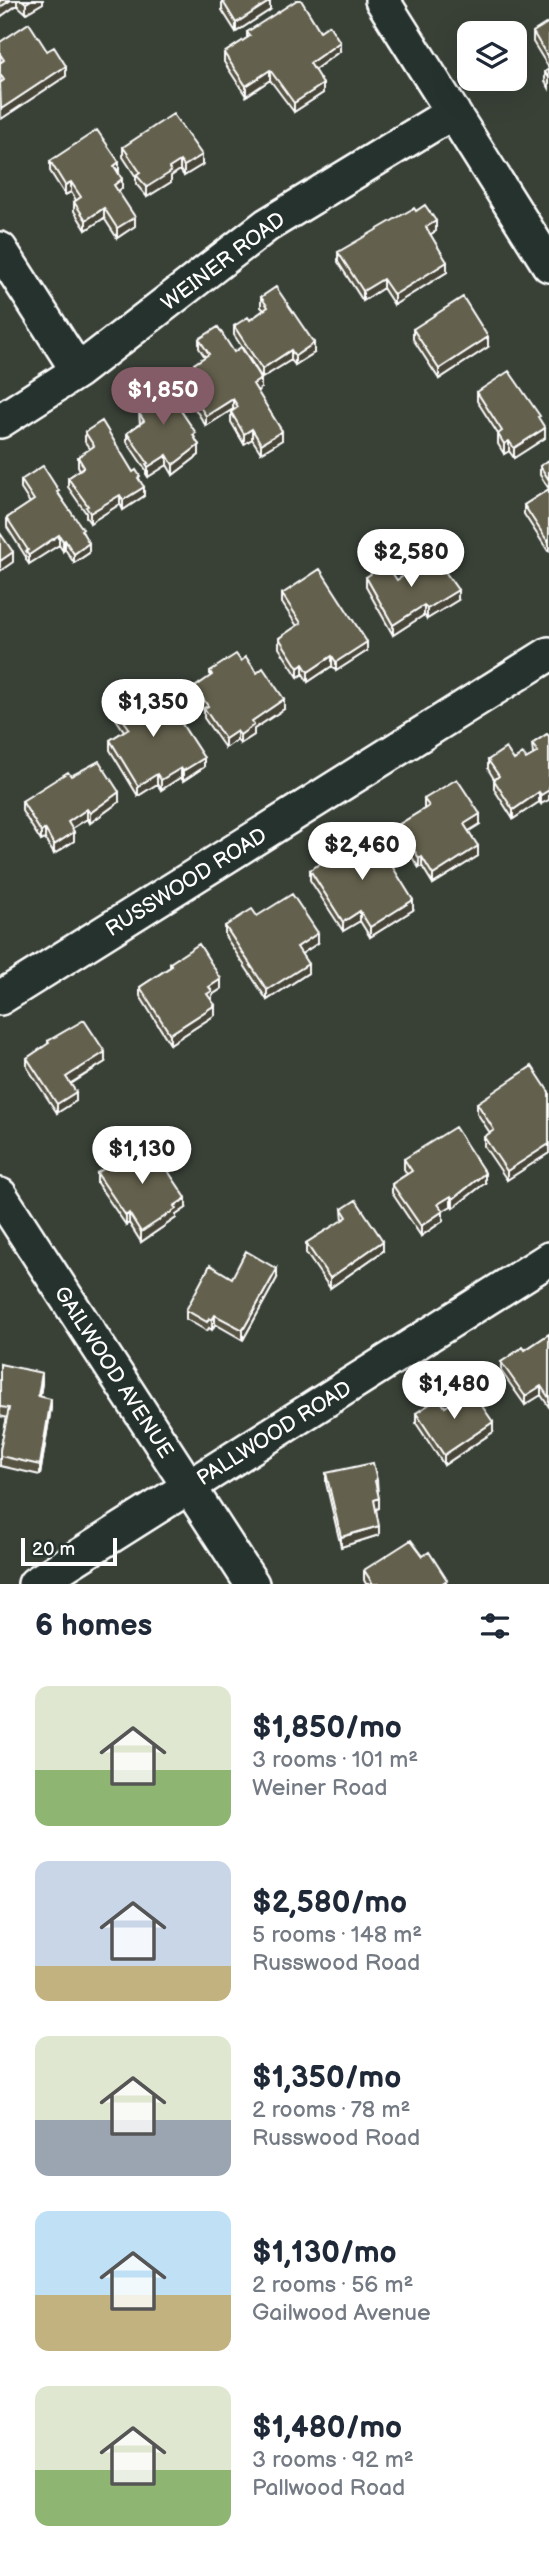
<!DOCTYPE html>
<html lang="en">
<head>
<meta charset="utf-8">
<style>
  :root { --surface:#fff; --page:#f2f2f3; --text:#1f2937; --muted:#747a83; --accent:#845c67 }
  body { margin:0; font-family:"Balsamiq Sans",sans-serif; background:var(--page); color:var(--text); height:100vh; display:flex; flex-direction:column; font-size:26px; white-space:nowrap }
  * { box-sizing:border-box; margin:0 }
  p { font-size:23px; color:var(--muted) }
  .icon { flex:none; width:38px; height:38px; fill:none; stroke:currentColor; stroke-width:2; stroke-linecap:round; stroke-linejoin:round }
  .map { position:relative; height:1584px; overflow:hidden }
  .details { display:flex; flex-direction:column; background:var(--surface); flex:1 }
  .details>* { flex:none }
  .controls { position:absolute; left:457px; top:21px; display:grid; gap:14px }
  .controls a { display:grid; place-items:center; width:70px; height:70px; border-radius:14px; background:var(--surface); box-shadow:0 7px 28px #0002; font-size:35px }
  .scale { position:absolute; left:21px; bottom:18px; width:96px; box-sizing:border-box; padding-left:7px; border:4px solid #fff; border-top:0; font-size:19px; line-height:24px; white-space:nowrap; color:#fff; -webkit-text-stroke:5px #26332d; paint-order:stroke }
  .price { position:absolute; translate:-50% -60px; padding:0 16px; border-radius:24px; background:#fff; color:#222; font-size:23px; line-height:46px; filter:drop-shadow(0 2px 4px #0008) }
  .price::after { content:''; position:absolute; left:50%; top:42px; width:21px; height:16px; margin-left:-10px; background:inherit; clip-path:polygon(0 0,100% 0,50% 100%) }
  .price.current { background:var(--accent); color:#fff }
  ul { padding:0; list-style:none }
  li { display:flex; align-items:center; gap:21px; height:175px; padding:0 35px }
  li span { display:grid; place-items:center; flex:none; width:196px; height:140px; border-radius:14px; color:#555 }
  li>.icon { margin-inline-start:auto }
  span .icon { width:84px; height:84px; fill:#fffc; stroke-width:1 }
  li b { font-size:30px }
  h2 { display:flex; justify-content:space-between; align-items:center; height:84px; padding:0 35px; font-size:30px }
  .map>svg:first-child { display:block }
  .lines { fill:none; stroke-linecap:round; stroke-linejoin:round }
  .minor-casing { stroke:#fff; stroke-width:38 }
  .minor { stroke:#26332d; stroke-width:33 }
  .wall { fill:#565343; stroke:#fff; stroke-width:2 }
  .shaded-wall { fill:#464437; stroke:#fff; stroke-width:2 }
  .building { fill:#64614e; stroke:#fff; stroke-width:2 }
  .labels { text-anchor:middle; stroke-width:5; stroke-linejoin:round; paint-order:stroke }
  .street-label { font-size:21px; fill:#fff; stroke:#26332d }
</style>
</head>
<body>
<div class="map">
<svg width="549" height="1584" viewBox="0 0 549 1584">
  <rect width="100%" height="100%" fill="#394137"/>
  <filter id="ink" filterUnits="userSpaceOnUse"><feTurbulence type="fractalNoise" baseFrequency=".0143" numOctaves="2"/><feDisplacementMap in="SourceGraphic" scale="14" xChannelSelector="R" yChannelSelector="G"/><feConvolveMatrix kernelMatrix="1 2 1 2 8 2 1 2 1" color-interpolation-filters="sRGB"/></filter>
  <g filter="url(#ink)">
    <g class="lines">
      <defs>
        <path id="minor" d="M382 0 549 265
          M0 249 78 371
          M0 421 78 371 267 225 453 112
          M0 998 549 654
          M0 1195 252 1584
          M35 1584 549 1259"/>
      </defs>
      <use href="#minor" class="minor-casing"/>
      <use href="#minor" class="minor"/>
    </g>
    <path class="wall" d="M0 0H43V3L26 13 17 5 0 17Z
      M222 0 270 10 236 32 222 10Z
      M549 22V68L533 42V32Z
      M320 31 340 51 314 70 323 93 294 112 270 80 246 96 224 62V53L247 38V32Z
      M0 42 47 51 66 76 1 119Z
      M549 69V88L545 81V72Z
      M123 147 202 165 184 176 180 170 171 176V182L147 197 136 184V177L123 157Z
      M50 161 119 172 122 188 118 191 135 226 117 238 104 218 86 230 74 211V202L76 200 71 192 65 195 50 171Z
      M436 231 430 234 447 272 394 305 383 288 363 301 338 262V252Z
      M261 297 314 353 295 365 291 360 262 378 234 335V326L250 320 264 310 261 307Z
      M413 329 488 347 439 379 413 339Z
      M199 339 234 352 261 388 257 391 282 440 261 453 252 439 244 444 231 422V412L233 409 206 426 183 390V381L195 374 194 364 205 357 199 348Z
      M143 388 180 408 196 440 199 455 173 475 167 465 148 477 146 474V470L127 442V433L140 424 139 413 140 412V406L147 402 143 397Z
      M477 392 540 421 545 438 514 458 509 451 504 454 498 444V434L477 401Z
      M85 432 133 472 140 480 144 496 123 510 120 504 90 523 86 517V513L68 487V478L80 470 78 466V457L90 449 85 442Z
      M549 460V551H548L524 514V505L549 489 540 475V466Z
      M21 480 59 494 83 533 89 553 74 563 65 549 63 551 59 545 29 564 26 560V557L7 527V518L30 503 21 489Z
      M366 577 397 580 458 600 427 619 424 615 393 635 366 587Z
      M282 594 367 651 336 671 332 666 308 682 303 674 298 677 279 648V638L297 626 282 603Z
      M241 661 257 673 284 709 254 729V735L240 744 237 740 225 748 204 718V711L195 697V687L210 677V671Z
      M114 707 172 722 204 767 183 781 181 777 161 790 157 784 138 796 110 750V740L124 731 114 716Z
      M547 734 541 804 539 802 513 819 494 789V779L488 769V760L526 759 533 755 532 744Z
      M71 776 119 802 90 823 87 819 72 828 74 841 54 854 45 839 41 841 22 811V801Z
      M424 799 480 824 469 831 478 856 433 884 422 866 419 868 398 835V825L424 809Z
      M310 870 413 910 370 937 360 921 343 931 310 880Z
      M257 916 318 943 301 954 308 973 267 1000 225 936V926Z
      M170 963 221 989 212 995V1001L215 1015 170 1044 140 996V987L170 967Z
      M48 1041 105 1062 71 1084 76 1101 57 1113 27 1067V1058L48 1044Z
      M549 1092V1153L507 1180 484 1146V1137L490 1133 477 1113V1103Z
      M404 1159 485 1183 453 1208 451 1206 443 1211V1221L421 1236 392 1193V1184L407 1174 404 1169Z
      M97 1173 186 1208 176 1215V1218L141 1242 129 1223 126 1225 97 1183Z
      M342 1209 383 1251 330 1288 306 1253V1243L343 1220Z
      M232 1278H277L243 1340 215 1324 212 1330 209 1328 207 1331 186 1319V1310Z
      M549 1334V1407L541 1395 525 1405 501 1371V1362L525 1350Z
      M0 1364 42 1383 40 1396 51 1408 40 1475 0 1466V1450L7 1418 0 1416Z
      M445 1407 493 1432 444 1465 416 1423V1413Z
      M326 1473 377 1480 379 1508 376 1509 379 1535 341 1547 326 1483Z
      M423 1556 447 1584H366L364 1580V1570Z"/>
    <path class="shaded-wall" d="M11 0H17V5L0 17V7Z
      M31 0H43V3L26 13V3Z
      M270 1V10L236 32V23Z
      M340 42V51L310 73V63Z
      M66 66V76L1 119V109Z
      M270 70V80L246 96V86Z
      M323 84V93L294 112V103Z
      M202 155V165L184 176V166Z
      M180 161V170L171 176V182L147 197V187L169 168Z
      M119 162V172L114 166Z
      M122 179V188L114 194V185Z
      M71 182V192L65 195V185Z
      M104 208V218L86 230V220Z
      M135 217V226L117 238V228Z
      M436 221V231L426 237V227Z
      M447 262V272L394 305V295Z
      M383 279V288L363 301V291Z
      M488 337V347L439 379V369Z
      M314 343V353L295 365V356Z
      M291 350V360L262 378V369Z
      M261 379V388L253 394V384Z
      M233 399V409L206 426V416Z
      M545 428V438L514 458V448Z
      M252 429V439L244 444V434Z
      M282 431V440L261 453V444Z
      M509 441V451L504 454V444Z
      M199 445V455L173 475V465Z
      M167 455V465L148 477V467Z
      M144 487V496L123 510V500Z
      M120 495V504L90 523V513Z
      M59 535V545L29 564V555Z
      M65 540V549L63 551V541Z
      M89 543V553L74 563V554Z
      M13 552V562L0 571V561Z
      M458 590V600L427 619V609Z
      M424 605V615L393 635V625Z
      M367 642V651L336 671V662Z
      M332 656V666L308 682V672Z
      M303 664V674L298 677V668Z
      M284 699V709L254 729V735L240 744V735L252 721Z
      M237 731V740L225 748V739Z
      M204 758V767L183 781V771Z
      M181 768V777L161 790V780Z
      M157 774V784L138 796V786Z
      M549 790V800L541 804V795Z
      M119 792V802L90 823V813Z
      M539 792V802L513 819V810Z
      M87 809V819L68 831V822Z
      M480 814V824L464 834V824Z
      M45 829V839L41 841V832Z
      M74 832V841L54 854V845Z
      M478 846V856L433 884V875Z
      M422 857V866L419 868V858Z
      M413 900V910L370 937V927Z
      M360 911V921L343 931V922Z
      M318 933V943L297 957V947Z
      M308 964V973L267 1000V990Z
      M221 979V989L212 995V1001L207 994 209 987Z
      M215 1005V1015L170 1044V1034Z
      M105 1052V1062L66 1086V1077Z
      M76 1092V1101L57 1113V1104Z
      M549 1144V1153L507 1180V1171Z
      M485 1173V1183L453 1208V1199Z
      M451 1196V1206L438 1214V1204Z
      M186 1198V1208L176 1215V1218L141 1242V1232Z
      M443 1211V1221L421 1236V1226Z
      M129 1213V1223L126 1225V1216Z
      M383 1241V1251L330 1288V1278Z
      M277 1269V1278L243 1340V1330Z
      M215 1315V1324L212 1330V1320Z
      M42 1373V1383L38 1405V1396Z
      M541 1386V1395L525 1405V1396Z
      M51 1399V1408L40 1475V1465Z
      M493 1422V1432L444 1465V1455Z
      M379 1498V1508L374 1510V1500Z
      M379 1526V1535L341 1547V1537Z"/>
    <path class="building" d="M0 0H11L0 7Z
      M22 0H31L26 3Z
      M222 0H269L270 1 236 23Z
      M297 0H301L320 31 329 25 340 42 310 63 323 84 294 103 270 70 246 86 224 53 250 36 247 32Z
      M549 22V59L533 32Z
      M29 23 47 51 54 47 66 66 1 109 0 83 4 80 0 74V63L4 60 0 54V42Z
      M549 69V78L545 72Z
      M173 114 202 155 184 166 180 161 169 168 171 172 147 187 136 175 140 172 123 147Z
      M97 130 119 162 114 166 122 179 114 185 135 217 117 228 104 208 86 220 74 202 81 197 71 182 65 185 50 161Z
      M425 205 436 221 426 227 447 262 394 295 383 279 363 291 338 252 414 208 416 211Z
      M276 287 314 343 295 356 291 350 262 369 234 326 248 317 250 320 268 307 261 297Z
      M463 297 488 337 439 369 413 329Z
      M218 327 234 352 241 347 261 379 253 384 282 431 261 444 252 429 244 434 231 412 238 407 233 399 206 416 183 381 199 371 194 364 209 354 199 339Z
      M509 371 540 416 538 417 545 428 514 448 509 441 504 444 498 434 502 431 477 392Z
      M162 376 180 403 177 405 196 433 193 435 199 445 173 465 167 455 148 467 146 464 148 463 127 433 144 421 139 413 143 411 140 406 151 400 143 388Z
      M102 421 133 472 136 470 140 476 138 478 144 487 123 500 120 495 90 513 86 507 88 506 68 478 84 467 78 457 94 446 85 432Z
      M549 460V480L540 466Z
      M43 466 59 491 57 492 83 529 81 530 89 543 74 554 65 540 63 541 59 535 29 555 26 551 28 550 7 518 34 500 21 480Z
      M549 489V541L548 542 524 505Z
      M0 533 13 552 0 561Z
      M434 556 458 590 427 609 424 605 393 625 366 577 386 564 397 580Z
      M320 569 367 642 336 662 332 656 308 672 303 664 298 668 279 638 301 623 282 594Z
      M236 654 241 661 246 657 257 673 263 668 284 699 252 721 254 725 240 735 237 731 225 739 204 708 208 706 195 687 212 675 210 671Z
      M149 684 172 722 178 718 204 758 183 771 181 768 161 780 157 774 138 786 110 740 129 728 114 707Z
      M547 734 549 736V790L541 795 539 792 513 810 494 780 499 776 488 760 506 748 514 760 523 754 526 759 538 752 532 744Z
      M99 761 119 792 90 813 87 809 68 822 74 832 54 845 45 829 41 832 22 801 68 772 71 776Z
      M457 779 480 814 464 824 478 846 433 875 422 857 419 858 398 825 429 806 424 799Z
      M371 832 413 900 370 927 360 911 343 922 310 870Z
      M292 894 318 933 297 947 308 964 267 990 225 926 252 909 257 916Z
      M199 944 221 979 209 987 212 991 207 994 215 1005 170 1034 140 987 172 966 170 963Z
      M84 1020 105 1052 66 1077 76 1092 57 1104 27 1058 49 1043 48 1041Z
      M532 1066 549 1092V1144L507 1171 484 1137 494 1130 477 1103Z
      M455 1127 485 1173 453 1199 451 1196 438 1204 443 1211 421 1226 392 1184 412 1171 404 1159Z
      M148 1141 186 1198 174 1206 176 1209 141 1232 129 1213 126 1216 97 1173Z
      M356 1200 383 1241 330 1278 306 1243 347 1217 342 1209Z
      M246 1251 277 1269 243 1330 215 1315 212 1320 209 1318 207 1322 186 1310 210 1265 232 1278Z
      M549 1334V1398L541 1386 525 1396 501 1362 523 1347 525 1350Z
      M0 1364 42 1373 38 1396 51 1399 40 1465 0 1456V1450L9 1408 0 1407Z
      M471 1390 493 1422 444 1455 416 1413 439 1398 445 1407Z
      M373 1463 377 1480 375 1481 379 1498 374 1500 379 1526 341 1537 326 1473Z
      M411 1540 423 1556 429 1552 447 1580 441 1584H373L364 1570Z"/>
  </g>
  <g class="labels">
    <g class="street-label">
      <text transform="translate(223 261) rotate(-37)" y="7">WEINER ROAD</text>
      <text transform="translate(186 882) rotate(-32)" y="7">RUSSWOOD ROAD</text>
      <text transform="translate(114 1372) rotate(57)" y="7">GAILWOOD AVENUE</text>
      <text transform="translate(274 1433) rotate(-32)" y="7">PALLWOOD ROAD</text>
    </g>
  </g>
</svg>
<div class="controls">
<a><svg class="icon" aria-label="layers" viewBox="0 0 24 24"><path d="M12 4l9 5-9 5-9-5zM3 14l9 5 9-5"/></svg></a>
</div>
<div class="scale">20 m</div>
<b class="price current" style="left:163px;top:427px">$1,850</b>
<b class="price" style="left:411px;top:589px">$2,580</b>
<b class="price" style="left:153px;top:739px">$1,350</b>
<b class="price" style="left:362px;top:882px">$2,460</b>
<b class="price" style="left:142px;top:1186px">$1,130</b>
<b class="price" style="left:454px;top:1421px">$1,480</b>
</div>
<section class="details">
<h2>6 homes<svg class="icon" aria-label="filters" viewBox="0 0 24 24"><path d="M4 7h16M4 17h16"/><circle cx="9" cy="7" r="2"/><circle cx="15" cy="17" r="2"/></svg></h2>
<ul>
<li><span style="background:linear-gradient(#dfe7d0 60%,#8fb573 0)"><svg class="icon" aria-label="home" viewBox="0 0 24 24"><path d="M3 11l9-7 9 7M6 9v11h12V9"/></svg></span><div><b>$1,850/mo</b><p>3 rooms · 101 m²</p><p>Weiner Road</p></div></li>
<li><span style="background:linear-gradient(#c9d6e8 75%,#c2b280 0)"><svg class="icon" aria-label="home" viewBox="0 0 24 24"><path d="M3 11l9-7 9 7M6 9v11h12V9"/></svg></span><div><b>$2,580/mo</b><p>5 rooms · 148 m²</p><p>Russwood Road</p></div></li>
<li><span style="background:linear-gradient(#dfe7d0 60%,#9aa5b1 0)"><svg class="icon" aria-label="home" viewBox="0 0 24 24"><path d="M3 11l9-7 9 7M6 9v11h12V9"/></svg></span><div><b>$1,350/mo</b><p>2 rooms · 78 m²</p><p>Russwood Road</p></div></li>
<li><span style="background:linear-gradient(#bfe0f5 60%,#c2b280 0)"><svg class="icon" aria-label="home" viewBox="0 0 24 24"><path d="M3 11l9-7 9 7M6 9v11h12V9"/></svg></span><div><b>$1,130/mo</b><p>2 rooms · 56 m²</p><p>Gailwood Avenue</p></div></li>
<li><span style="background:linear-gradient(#dfe7d0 60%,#8fb573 0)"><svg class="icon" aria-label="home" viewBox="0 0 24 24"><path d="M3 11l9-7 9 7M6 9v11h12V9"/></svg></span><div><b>$1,480/mo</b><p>3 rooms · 92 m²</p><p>Pallwood Road</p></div></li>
</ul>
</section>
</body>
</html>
